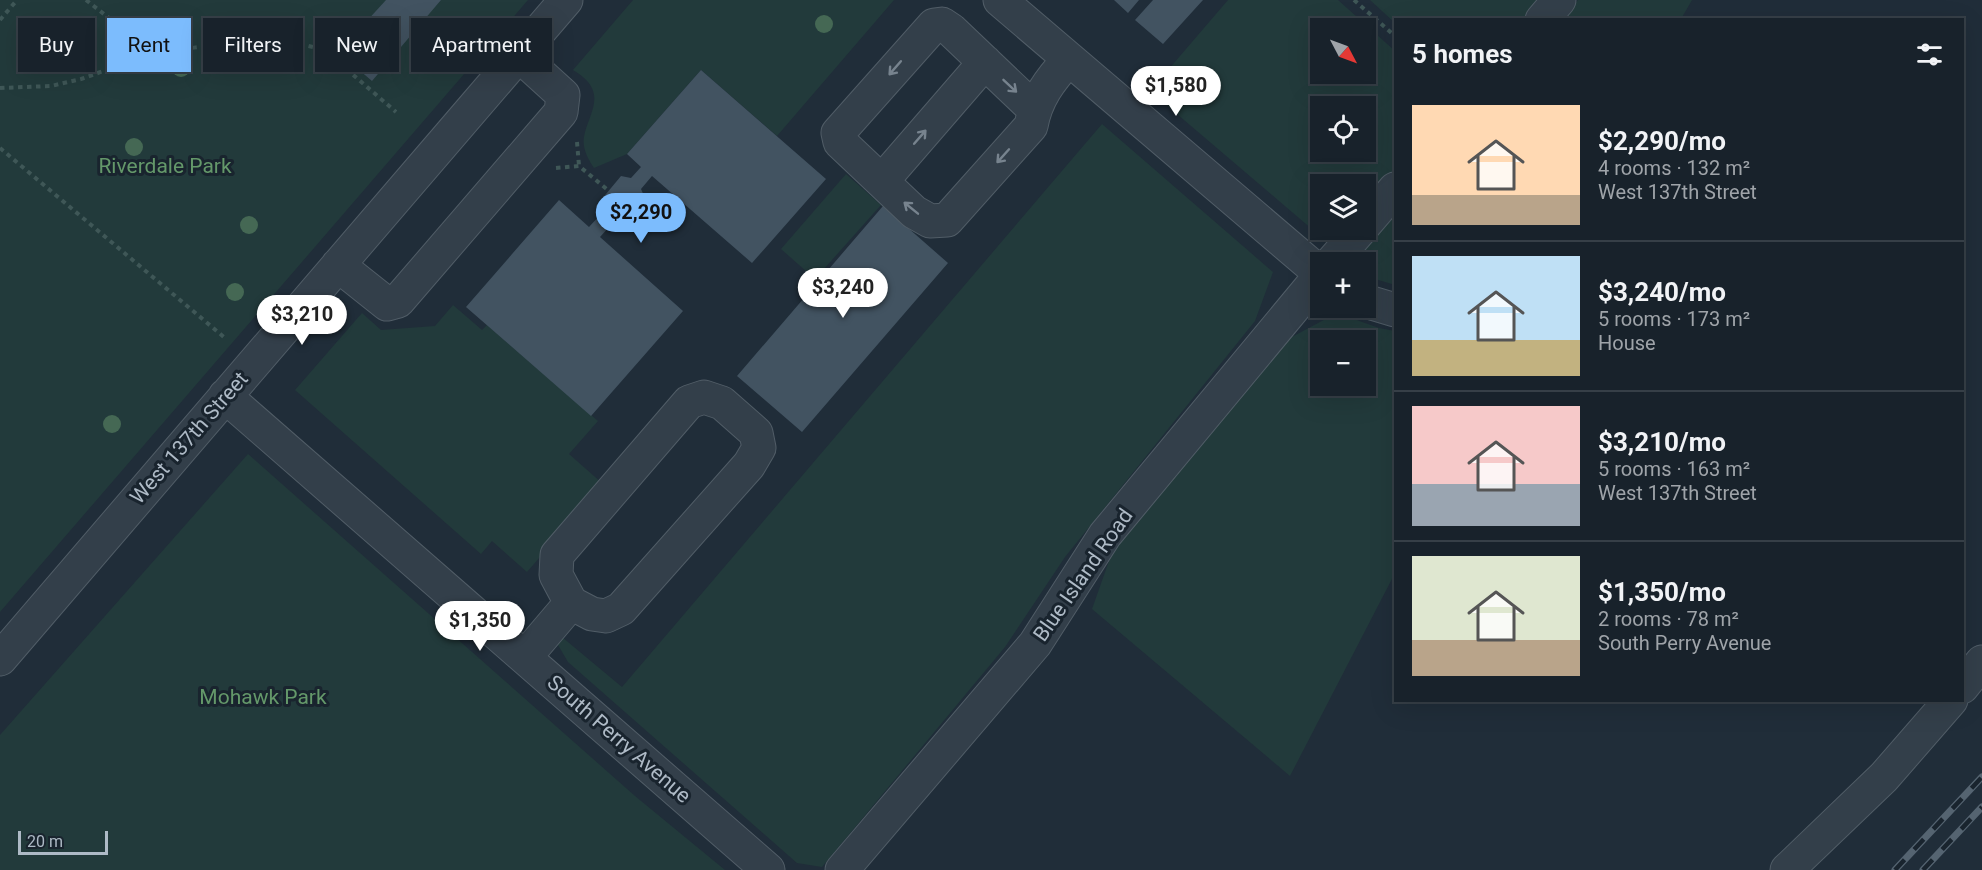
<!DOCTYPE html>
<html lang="en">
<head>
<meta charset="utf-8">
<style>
  :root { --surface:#18222b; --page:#252f37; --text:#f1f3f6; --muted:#9fa4a9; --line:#363f47; --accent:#7cbcfd }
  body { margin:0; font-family:Roboto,sans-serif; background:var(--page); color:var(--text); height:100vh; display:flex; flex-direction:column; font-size:22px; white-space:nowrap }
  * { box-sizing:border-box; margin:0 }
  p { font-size:20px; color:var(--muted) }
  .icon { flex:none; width:33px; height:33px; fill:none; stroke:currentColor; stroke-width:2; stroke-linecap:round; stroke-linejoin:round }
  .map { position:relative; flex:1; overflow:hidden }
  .details { position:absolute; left:1394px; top:18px; width:570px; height:684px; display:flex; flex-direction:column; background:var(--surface); border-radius:0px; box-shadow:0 6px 24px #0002,0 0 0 2px var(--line) }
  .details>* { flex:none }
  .top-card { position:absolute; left:18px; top:18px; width:570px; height:54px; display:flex; gap:12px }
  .needle { width:39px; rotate:131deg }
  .buttons { position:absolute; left:1310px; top:18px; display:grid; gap:12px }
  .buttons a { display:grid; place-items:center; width:66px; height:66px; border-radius:0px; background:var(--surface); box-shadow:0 6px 24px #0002,0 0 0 2px var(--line); font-size:30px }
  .scale { position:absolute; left:18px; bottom:15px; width:90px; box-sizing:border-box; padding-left:6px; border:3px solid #aebac6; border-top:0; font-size:16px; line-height:21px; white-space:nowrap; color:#aebac6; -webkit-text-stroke:4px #19242e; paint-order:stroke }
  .price { position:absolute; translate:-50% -51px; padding:0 14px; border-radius:21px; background:#fff; color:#222; font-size:20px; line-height:39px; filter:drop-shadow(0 2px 3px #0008) }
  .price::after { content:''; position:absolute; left:50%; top:36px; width:18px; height:14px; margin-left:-9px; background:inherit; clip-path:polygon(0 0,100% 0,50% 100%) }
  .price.selected { background:var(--accent); color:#111 }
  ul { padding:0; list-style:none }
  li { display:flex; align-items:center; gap:18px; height:150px; padding:0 18px }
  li+li { border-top:2px solid var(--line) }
  li span { display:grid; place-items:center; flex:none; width:168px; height:120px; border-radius:0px; color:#555 }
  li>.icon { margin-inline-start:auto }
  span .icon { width:72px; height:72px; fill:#fffc; stroke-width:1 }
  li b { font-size:26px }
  h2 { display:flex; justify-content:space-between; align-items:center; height:72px; padding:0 18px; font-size:26px }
  .chip { padding:0 21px; border-radius:0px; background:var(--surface); box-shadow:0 6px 24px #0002,0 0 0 2px var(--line); font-size:21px; line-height:54px }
  .chip.selected { background:var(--accent); color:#111 }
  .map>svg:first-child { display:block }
  .green { fill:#223a3b; fill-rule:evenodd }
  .building { fill:#425361 }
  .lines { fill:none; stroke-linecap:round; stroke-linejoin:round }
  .minor-casing { stroke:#515d67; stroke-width:35 }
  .path { stroke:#3f5757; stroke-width:4; stroke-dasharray:4.5 4.5; stroke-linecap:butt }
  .minor { stroke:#333f4a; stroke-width:33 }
  .rail-casing { stroke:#556471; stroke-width:7 }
  .rail { stroke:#19242e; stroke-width:4.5; stroke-dasharray:14; stroke-linecap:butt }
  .tree { fill:#456854 }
  .oneway { stroke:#77838e }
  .labels { text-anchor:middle; stroke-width:6; stroke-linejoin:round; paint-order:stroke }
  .park-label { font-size:21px; fill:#64986a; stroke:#19242e }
  .street-label { font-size:21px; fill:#aebac6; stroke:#19242e }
</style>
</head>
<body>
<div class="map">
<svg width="1982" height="870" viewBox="0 0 1982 870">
  <rect width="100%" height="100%" fill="#202d39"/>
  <path class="green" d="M0 0H528L0 612Z
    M633 0H894L777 136 701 70 627 154 594 168C588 159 582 148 584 137 587 118 603 100 588 82 584 77 578 73 573 70Z
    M1228 0H1338L1395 51V175L1365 206V184H1320V230H1342L1333 239 1320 236 1150 91ZM1320 28H1365V74H1320ZM1320 106H1365V152H1320Z
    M1370 0H1541L1524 19 1395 20V23Z
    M1578 0H1692L1681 19 1561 20Z
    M1102 124 1273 272 1255 321 1065 557 1005 647 822 867 797 863 568 662 558 645 562 637 622 687Z
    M846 174 881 205 815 279 781 249Z
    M1395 214V285L1365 276V262H1359L1358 258Z
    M453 305 482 330 487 325 598 421 569 454 603 484 527 572 492 541 481 554 295 390 362 313 381 330 435 326Z
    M1337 313 1379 328 1395 331V573L1290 776 1092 609 1114 547 1288 339ZM1320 340H1365V386H1320Z
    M248 454 635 796 725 870H0V735Z"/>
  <path class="building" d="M386 0H441L372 81 344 57 369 27 365 23Z
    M1114 0H1139L1128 13Z
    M1153 0H1203L1163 44 1135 20Z
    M701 70 826 179 752 263 652 176 641 189 645 198 620 229 610 226 600 237 683 311 591 416 466 307 559 200 589 227 600 215 596 206 621 176 631 178 641 167 627 154Z
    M883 206 948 263 802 432 737 376Z"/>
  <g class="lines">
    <defs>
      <path id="minor" d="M1000 0 1320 273
        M1542 20 1559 0
        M1034 109 951 30 942 24 934 25 838 133 840 142 914 212 930 221 947 220 1031 126C1036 98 1050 80 1069 59
        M882 181 985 62
        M1365 224 1395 189
        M1332 262 1360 230
        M338 265 387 304 398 301 561 112 563 95 519 55
        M1365 301 1395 310
        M225 396 768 870
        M704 397 722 403 756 433 759 448 749 465 621 609 606 616 592 614 571 603 556 575 557 555 689 402Z
        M525 657 571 603
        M0 659 566 0
        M1962 687 1982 662
        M842 870 1035 644 1105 535 1320 276
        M1787 870 1884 777 1951 700"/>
    </defs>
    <use href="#minor" class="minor-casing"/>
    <path class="path" d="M86 0 154 53
      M1354 0 1395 36
      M0 20 17 0
      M0 88 51 86 81 79 154 53 229 43 292 42 313 47 329 54 396 112
      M577 142 579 166
      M0 148 225 338
      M556 168 579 166 609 191"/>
    <use href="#minor" class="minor"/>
    <defs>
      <path id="rail" d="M1895 870 1982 777
        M1923 870 1982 807"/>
    </defs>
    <use href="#rail" class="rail-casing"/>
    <use href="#rail" class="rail"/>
  </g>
  <g class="tree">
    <circle cx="824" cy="24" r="9"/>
    <circle cx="68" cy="53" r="9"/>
    <circle cx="256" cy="54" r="9"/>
    <circle cx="181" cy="68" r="9"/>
    <circle cx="134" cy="147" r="9"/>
    <circle cx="249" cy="225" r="9"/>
    <circle cx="235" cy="292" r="9"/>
    <circle cx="112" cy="424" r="9"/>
  </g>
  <defs><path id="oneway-shaft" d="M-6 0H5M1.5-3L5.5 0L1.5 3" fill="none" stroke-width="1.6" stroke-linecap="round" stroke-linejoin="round" transform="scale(1.5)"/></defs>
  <g class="oneway">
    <use href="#oneway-shaft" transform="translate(895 68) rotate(131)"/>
    <use href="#oneway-shaft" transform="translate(1010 86) rotate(43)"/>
    <use href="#oneway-shaft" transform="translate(920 137) rotate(-49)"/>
    <use href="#oneway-shaft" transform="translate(1003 156) rotate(132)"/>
    <use href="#oneway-shaft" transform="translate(911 208) rotate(-141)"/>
  </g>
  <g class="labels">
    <g class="park-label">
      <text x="165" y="173">Riverdale Park</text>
      <text x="263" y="704">Mohawk Park</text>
    </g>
    <g class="street-label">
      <text transform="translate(189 438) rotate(-49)" y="7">West 137th Street</text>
      <text transform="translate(1083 575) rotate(-55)" y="7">Blue Island Road</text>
      <text transform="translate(619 739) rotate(41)" y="7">South Perry Avenue</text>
    </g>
  </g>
</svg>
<div class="buttons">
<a><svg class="needle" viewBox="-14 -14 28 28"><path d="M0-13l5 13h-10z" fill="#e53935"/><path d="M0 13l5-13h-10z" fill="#9fa4a9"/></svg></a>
<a><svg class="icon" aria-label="locate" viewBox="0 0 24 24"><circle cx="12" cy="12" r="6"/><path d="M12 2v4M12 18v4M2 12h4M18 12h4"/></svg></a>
<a><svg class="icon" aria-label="layers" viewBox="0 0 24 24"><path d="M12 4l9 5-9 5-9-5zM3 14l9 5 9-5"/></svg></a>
<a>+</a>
<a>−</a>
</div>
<div class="scale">20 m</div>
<b class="price" style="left:1176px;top:117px">$1,580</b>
<b class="price selected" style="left:641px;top:244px">$2,290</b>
<b class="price" style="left:843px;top:319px">$3,240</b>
<b class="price" style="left:302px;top:346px">$3,210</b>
<b class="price" style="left:480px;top:652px">$1,350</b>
<div class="top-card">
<a class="chip">Buy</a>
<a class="chip selected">Rent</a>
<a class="chip">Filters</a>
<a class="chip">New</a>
<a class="chip">Apartment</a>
</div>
<section class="details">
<h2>5 homes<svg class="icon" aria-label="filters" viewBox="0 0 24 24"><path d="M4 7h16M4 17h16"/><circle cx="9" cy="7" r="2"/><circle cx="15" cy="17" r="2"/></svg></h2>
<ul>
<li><span style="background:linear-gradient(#ffd9b3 75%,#b9a48a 0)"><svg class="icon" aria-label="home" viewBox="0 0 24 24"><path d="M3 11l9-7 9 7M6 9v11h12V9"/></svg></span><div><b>$2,290/mo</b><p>4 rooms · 132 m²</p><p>West 137th Street</p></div></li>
<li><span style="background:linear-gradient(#bfe0f5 70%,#c2b280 0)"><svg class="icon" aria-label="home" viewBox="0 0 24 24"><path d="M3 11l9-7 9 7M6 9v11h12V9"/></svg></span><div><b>$3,240/mo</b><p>5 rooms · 173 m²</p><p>House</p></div></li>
<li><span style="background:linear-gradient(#f6c9c9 65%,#9aa5b1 0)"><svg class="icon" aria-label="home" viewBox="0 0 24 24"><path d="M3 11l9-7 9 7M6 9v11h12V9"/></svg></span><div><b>$3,210/mo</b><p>5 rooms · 163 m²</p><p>West 137th Street</p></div></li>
<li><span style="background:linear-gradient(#dfe7d0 70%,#b9a48a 0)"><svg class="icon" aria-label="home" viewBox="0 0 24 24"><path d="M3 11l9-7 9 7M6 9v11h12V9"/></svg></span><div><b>$1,350/mo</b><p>2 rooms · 78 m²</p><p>South Perry Avenue</p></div></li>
</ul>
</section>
</div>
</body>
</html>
